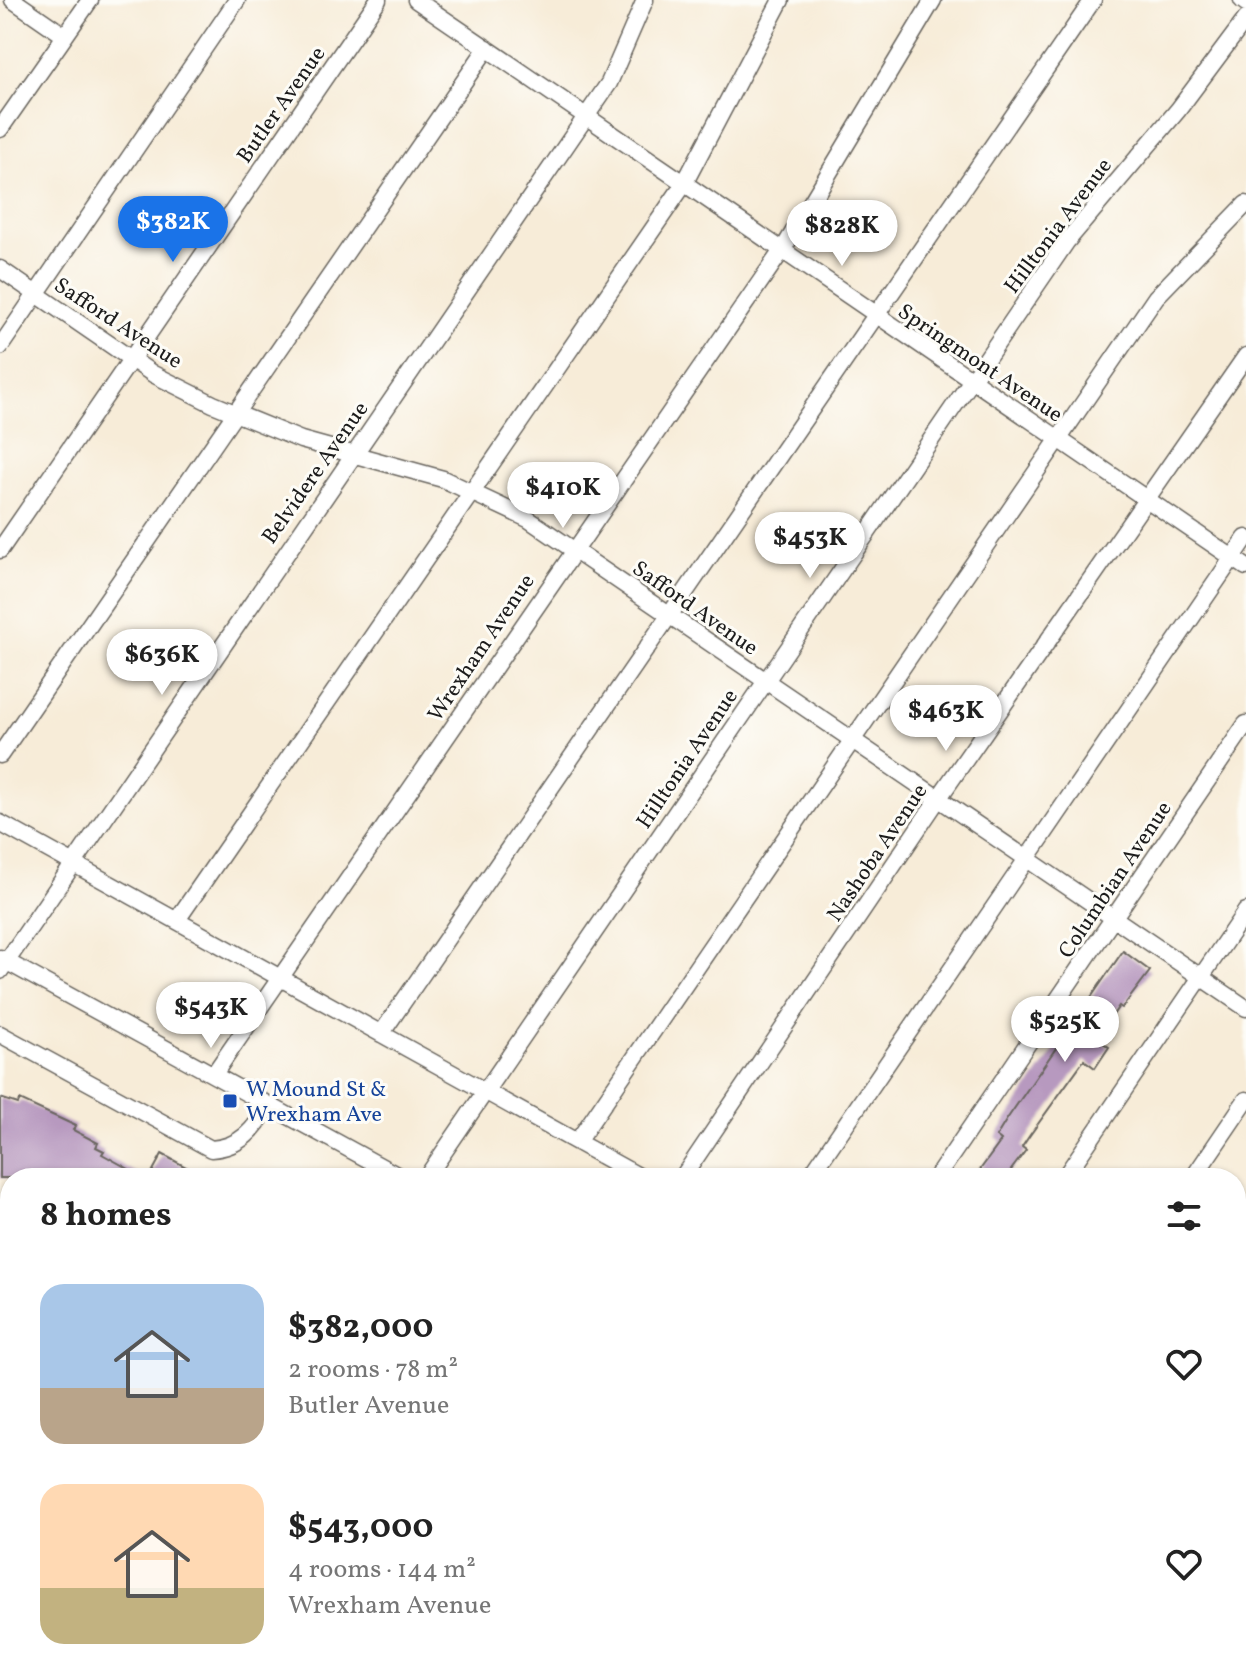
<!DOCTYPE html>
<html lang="en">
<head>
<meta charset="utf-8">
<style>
  :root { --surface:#fff; --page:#f2f2f2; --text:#222; --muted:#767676; --accent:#1a73e8 }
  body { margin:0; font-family:Vollkorn,serif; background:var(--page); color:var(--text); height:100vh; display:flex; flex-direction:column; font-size:30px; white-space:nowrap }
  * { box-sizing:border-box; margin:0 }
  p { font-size:26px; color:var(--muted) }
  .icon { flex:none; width:44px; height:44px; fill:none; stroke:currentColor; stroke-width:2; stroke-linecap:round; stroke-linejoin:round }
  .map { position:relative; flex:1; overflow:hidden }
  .drawer { position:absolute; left:0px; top:1168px; width:1246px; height:512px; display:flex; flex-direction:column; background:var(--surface); border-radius:32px 32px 0 0; box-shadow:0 2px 6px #0004 }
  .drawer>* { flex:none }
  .price { position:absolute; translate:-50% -68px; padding:0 18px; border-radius:28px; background:#fff; color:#222; font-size:26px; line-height:52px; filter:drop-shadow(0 2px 4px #0008) }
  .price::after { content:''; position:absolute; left:50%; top:48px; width:24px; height:18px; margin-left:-12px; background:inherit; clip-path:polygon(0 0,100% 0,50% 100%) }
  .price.selected { background:var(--accent); color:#fff }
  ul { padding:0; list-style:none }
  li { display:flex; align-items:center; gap:24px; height:200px; padding:0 40px }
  li span { display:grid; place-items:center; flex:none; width:224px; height:160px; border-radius:24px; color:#555 }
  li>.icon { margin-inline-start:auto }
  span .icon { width:96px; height:96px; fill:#fffc; stroke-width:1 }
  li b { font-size:34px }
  h2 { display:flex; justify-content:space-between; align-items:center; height:96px; padding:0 40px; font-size:34px }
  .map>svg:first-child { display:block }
  .forest { fill:#7aaa64; stroke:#4b6340; stroke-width:2 }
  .building { fill:#b799bf }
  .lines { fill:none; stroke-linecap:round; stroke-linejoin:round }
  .minor-casing { stroke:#69655e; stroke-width:19 }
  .minor { stroke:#fff; stroke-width:16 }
  .transit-dot { fill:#1a4fb4; stroke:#fdfcf7; stroke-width:3 }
  .labels { text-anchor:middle; stroke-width:6; stroke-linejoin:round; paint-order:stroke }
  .street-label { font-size:22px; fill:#1c1c1c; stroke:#fdfcf7 }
  .transit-label { font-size:22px; fill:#164399; stroke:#fdfcf7; text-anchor:start }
</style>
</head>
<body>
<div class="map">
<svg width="1246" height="1680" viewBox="0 0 1246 1680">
  <rect width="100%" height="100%" fill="#fdfcf7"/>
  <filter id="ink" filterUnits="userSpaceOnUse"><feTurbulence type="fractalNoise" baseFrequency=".0125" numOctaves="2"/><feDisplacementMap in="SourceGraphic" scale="16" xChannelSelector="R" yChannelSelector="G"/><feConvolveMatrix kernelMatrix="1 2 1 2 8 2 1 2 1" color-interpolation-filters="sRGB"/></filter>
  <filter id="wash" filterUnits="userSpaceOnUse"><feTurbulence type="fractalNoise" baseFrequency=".006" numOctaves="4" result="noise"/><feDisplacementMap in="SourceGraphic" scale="32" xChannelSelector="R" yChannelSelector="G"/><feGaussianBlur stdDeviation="1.8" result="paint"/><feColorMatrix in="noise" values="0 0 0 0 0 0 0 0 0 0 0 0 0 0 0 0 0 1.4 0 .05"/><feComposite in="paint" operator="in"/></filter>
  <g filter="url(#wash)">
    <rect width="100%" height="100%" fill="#f7ecd8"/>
    <path class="forest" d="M0 1636 10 1641V1670H45L40 1680H0Z"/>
    <g id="blocks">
      <path class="building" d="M1123 951 1150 971 1122 1008 1119 1006 1097 1039 1109 1047 1095 1068 1084 1060 1030 1135 1022 1147 1026 1150 1005 1178H974L1001 1141 996 1137 1007 1119Z
        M0 1098 18 1104 20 1100 76 1126 73 1130 98 1143 96 1147 104 1151 102 1154 145 1178H0Z
        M162 1154 206 1178H149Z"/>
    </g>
  </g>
  <g filter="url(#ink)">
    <use href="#blocks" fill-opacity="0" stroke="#69655e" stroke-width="2"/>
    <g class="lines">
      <defs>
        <path id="minor" d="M13 0 65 36
          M416 0 1246 567
          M1242 0 1246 3
          M0 129 90 0
          M0 269 153 374 213 404 301 440 443 479 528 519 1246 1008
          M0 347 237 0
          M0 550 378 0
          M0 755 487 48
          M0 823 642 1178
          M177 920 684 184 781 0
          M0 958 402 1178
          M0 971 609 83 645 0
          M0 1034 211 1149C241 1147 255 1129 269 1105
          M381 1034 1093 0
          M214 1074 785 246 933 0
          M577 1142 1156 297 1246 204
          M368 1178 376 1164
          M426 1178 1067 241 1178 110 1246 19
          M682 1178 938 799 1246 356
          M809 1178 1246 538
          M936 1178 1246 724
          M1064 1178 1246 911
          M1193 1178 1246 1100
          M1236 1296 1246 1282
          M0 1380 10 1362
          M1236 1488 1246 1474
          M0 1491 10 1496
          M1236 1637 1246 1642
          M326 1670 344 1680
          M684 1670 702 1680
          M982 1670 1001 1680
          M279 1680 284 1670
          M631 1680 637 1670
          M1091 1680 1096 1670"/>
      </defs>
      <use href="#minor" class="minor-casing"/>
      <use href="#minor" class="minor"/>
    </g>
  </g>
  <rect class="transit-dot" x="222" y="1093" width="16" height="16" rx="4"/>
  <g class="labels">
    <g class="street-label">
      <text transform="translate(280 104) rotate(-55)" y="8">Butler Avenue</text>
      <text transform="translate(1057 225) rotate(-53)" y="8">Hilltonia Avenue</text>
      <text transform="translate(119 322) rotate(33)" y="8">Safford Avenue</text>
      <text transform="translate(981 362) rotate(34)" y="8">Springmont Avenue</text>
      <text transform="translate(314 472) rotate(-55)" y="8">Belvidere Avenue</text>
      <text transform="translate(696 607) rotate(35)" y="8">Safford Avenue</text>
      <text transform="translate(480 647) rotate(-56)" y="8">Wrexham Avenue</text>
      <text transform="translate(686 758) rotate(-56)" y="8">Hilltonia Avenue</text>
      <text transform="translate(876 852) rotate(-56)" y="8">Nashoba Avenue</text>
      <text transform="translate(1114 879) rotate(-56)" y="8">Columbian Avenue</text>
    </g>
    <g class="transit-label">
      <text x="246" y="1096">W Mound St &amp;<tspan x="246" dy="25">Wrexham Ave</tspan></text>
    </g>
  </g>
</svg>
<b class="price selected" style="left:173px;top:264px">$382K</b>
<b class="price" style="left:842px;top:268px">$828K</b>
<b class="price" style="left:563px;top:530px">$410K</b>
<b class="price" style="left:810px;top:580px">$453K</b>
<b class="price" style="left:162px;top:697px">$636K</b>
<b class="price" style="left:946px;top:753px">$463K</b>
<b class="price" style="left:211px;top:1050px">$543K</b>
<b class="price" style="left:1065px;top:1064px">$525K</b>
<section class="drawer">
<h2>8 homes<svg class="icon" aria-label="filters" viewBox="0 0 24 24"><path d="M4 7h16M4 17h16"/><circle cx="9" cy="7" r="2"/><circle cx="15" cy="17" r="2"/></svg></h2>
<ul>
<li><span style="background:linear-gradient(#a9c7e8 65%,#b9a48a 0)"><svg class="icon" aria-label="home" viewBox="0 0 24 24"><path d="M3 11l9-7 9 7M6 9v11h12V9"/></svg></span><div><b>$382,000</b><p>2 rooms · 78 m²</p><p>Butler Avenue</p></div><svg class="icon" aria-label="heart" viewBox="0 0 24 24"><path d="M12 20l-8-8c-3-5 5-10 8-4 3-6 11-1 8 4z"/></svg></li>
<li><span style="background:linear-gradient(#ffd9b3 65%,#c2b280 0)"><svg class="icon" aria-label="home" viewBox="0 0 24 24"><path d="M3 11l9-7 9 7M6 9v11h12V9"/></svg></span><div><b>$543,000</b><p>4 rooms · 144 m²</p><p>Wrexham Avenue</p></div><svg class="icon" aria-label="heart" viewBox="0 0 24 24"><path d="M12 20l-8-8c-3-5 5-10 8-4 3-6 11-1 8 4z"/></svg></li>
</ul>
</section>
</div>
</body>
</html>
